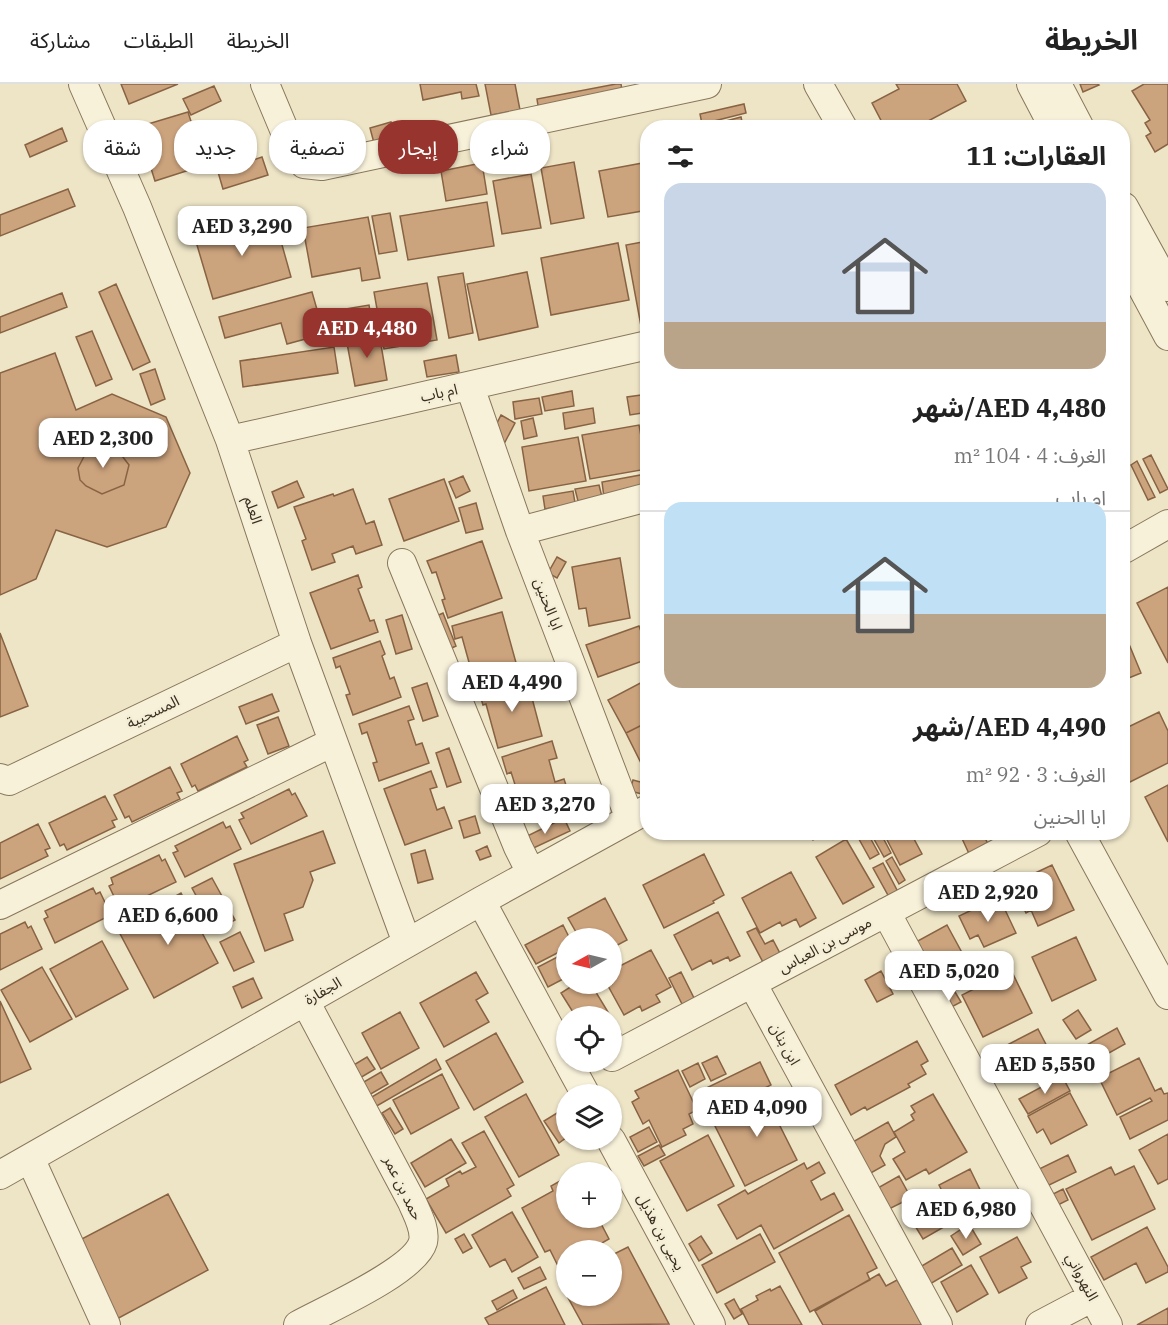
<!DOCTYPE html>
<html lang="ar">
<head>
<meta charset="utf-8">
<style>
  :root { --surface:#fff; --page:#f6f6f6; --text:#222; --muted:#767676; --line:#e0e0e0; --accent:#97342d }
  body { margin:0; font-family:"IBM Plex Serif","Noto Sans Arabic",serif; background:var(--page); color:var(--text); direction:rtl; height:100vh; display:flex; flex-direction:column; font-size:22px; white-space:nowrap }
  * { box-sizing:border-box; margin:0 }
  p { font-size:20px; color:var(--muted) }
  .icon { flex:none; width:33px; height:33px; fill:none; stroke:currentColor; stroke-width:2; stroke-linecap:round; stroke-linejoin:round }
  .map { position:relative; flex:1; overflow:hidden; direction:ltr }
  .sheet { position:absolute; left:640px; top:36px; width:490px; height:720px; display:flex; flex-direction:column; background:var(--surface); border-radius:24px; box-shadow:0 2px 4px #0004; direction:rtl }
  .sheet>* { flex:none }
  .banner { position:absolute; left:18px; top:36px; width:532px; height:54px; direction:rtl; display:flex; gap:12px }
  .needle { width:39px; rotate:262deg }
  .fabs { position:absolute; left:556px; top:844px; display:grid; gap:12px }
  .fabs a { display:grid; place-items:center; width:66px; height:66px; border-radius:50%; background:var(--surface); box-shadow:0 2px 4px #0004; font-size:30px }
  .price { position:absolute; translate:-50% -51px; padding:0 14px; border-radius:12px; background:#fff; color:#222; font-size:20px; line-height:39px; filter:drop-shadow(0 2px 3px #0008) }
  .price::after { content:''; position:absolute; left:50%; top:36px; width:18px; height:14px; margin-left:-9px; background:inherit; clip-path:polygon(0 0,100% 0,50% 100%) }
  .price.active { background:var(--accent); color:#fff }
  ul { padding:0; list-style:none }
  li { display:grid; align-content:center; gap:12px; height:318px; padding:0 24px }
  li+li { border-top:2px solid var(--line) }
  li span { display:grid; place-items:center; height:186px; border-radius:18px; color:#555 }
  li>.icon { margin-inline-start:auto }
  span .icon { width:108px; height:108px; fill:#fffc; stroke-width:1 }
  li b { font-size:26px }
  h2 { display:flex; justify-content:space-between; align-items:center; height:72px; padding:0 24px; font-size:26px }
  .tag { padding:0 21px; border-radius:24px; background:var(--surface); box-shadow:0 2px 4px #0004; font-size:21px; line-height:54px }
  .tag.active { background:var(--accent); color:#fff }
  header { display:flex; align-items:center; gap:36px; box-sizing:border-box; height:84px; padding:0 30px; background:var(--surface); border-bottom:2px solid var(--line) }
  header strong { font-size:28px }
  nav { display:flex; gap:33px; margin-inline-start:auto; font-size:21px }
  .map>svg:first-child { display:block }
  .building { fill:#cba37d; stroke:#886343; stroke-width:1.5 }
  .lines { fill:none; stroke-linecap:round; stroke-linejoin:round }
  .minor-casing { stroke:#89775c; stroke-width:30 }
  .minor { stroke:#f8f1da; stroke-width:28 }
  .labels { text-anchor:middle; stroke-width:4.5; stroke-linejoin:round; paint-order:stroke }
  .street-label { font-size:15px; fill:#3a2e20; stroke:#f5eed6 }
</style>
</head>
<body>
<header>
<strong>الخريطة</strong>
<nav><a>الخريطة</a><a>الطبقات</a><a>مشاركة</a></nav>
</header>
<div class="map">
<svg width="1168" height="1241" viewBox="0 0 1168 1241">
  <rect width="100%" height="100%" fill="#eee5c7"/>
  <path class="building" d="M121 0H178L129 20Z
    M420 0H476L479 12 462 15 461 8 423 16Z
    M485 0H515L520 26 491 31Z
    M616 0H621L623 12 539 28 537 15Z
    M896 0H957L966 17 915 44H885L872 19 899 5Z
    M1080 0H1098L1099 1 1083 8Z
    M1144 0H1168V60L1155 68 1146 52 1151 49 1145 39 1150 36 1132 7Z
    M214 2 221 17 191 31 183 15Z
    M744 20 746 29 702 40 700 30Z
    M188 28 205 81 155 97 138 43Z
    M741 33 743 42 742 44H700Z
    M391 38 395 53 374 59 370 44Z
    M62 44 67 57 30 73 25 61Z
    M262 73 268 91 223 105 218 88Z
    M574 78 584 134 551 140 541 84Z
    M648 78V126L608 133 599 87Z
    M482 79 487 110 446 117 441 87Z
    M531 90 541 144 502 150 493 97Z
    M68 105 75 122 0 152V131Z
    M487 118 494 162 408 176 400 132Z
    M390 129 397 167 379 170 372 132Z
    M259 132 264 147 277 143 291 193 213 215 194 151Z
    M368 133 380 194 362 197 360 184 312 193 303 144Z
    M648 157V240L641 242 626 161Z
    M618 159 629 216 551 231 541 174Z
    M527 188 538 243 479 256 467 200Z
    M463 189 473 249 449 254 438 193Z
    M427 199 437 256 384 265 374 208Z
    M116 200 150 278 133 286 99 208Z
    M312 208 324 250 287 260 281 239 225 254 219 233Z
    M62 209 67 223 0 249V233Z
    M369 221 372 239 348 244 345 225Z
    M92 247 112 295 96 302 76 253Z
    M379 249 387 296 355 302 346 254Z
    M334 263 338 289 243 303 240 277Z
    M55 269 76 326 112 310 166 333 190 389 166 443 107 463 56 446 36 495 0 511V289Z
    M456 271 459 288 427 293 424 277Z
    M155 285 165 315 151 321 140 290Z
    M572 307 574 322 545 327 542 313Z
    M648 310V328L630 331 627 313Z
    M539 314 542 330 515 335 513 318Z
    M593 324 595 339 565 345 563 329Z
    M501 331 515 339 505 358 491 351Z
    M533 334 537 352 524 355 521 337Z
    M648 338V382L641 339Z
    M639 341 647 385 590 395 582 351Z
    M578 353 586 397 529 407 522 363Z
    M101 359 116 364 129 381 124 401 102 410 86 402 80 396 78 384 89 363Z
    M1151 371 1168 405 1160 409 1143 375Z
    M1137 377 1155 413 1148 416 1131 381Z
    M646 390 648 405 604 413 602 398Z
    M463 392 470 407 456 414 449 398Z
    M444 395 459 437 404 457 389 415Z
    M297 397 304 413 278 424 272 408Z
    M599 401 602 413 578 417 575 405Z
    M353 405 366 440 374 437 382 461 356 470 353 462 332 470 335 478 312 486 302 457 306 455 294 423 333 410 334 412Z
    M573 407 575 419 545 425 543 412Z
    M476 419 483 445 466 449 459 424Z
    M482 457 502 514 448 534 442 516 445 515 436 488 432 489 427 477Z
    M557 473 566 478 557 494 548 489Z
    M620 474 630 534 589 542 586 524 579 525 572 483Z
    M358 491 362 503 358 505 370 537 374 536 378 548 331 565 310 509Z
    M1168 503V579L1137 519Z
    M502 528 518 586 470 599 466 583 470 582 462 553 455 555 452 542Z
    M443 529 456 562 443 568 430 535Z
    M402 531 412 565 396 570 386 536Z
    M639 542 648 566V575L598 593 586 561Z
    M1124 548 1141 589 1124 596Z
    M0 549 28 622 0 633Z
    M380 557 385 570 382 572 390 595 394 593 401 613 353 631 346 611 350 610 340 582 336 584 333 574Z
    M527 595 542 652 498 664 486 620 483 621 479 608Z
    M648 595V638L626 649 608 616Z
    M427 599 438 632 423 637 412 604Z
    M272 610 279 627 246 640 239 623Z
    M409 622 414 635 408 637 416 661 422 659 429 679 379 697 373 679 377 678 367 648 362 650 359 640Z
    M1159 628 1168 647V679L1124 701V645Z
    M278 633 289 662 268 670 257 641Z
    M648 638V680L643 683 626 649Z
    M237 652 248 676 244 678 247 683 198 707 195 701 192 703 181 680Z
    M552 657 557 674 549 676 555 698 564 695 570 714 520 730 515 715 519 713 511 688 507 690 502 673Z
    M449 664 461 698 447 703 436 669Z
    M170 683 182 707 177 709 180 715 132 738 129 732 125 734 114 711Z
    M431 687 437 703 430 705 437 726 444 723 452 744 405 761 384 705Z
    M633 696 648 700 646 711 630 707Z
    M1168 701V758L1145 713Z
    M289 705 292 711 295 709 307 732 251 760 239 736 244 734 241 729Z
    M105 712 117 735 112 737 115 743 67 766 64 760 60 762 49 739Z
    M475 732 480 749 464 754 459 737Z
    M564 734 570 747 525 768 519 756Z
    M223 738 226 744 230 742 241 765 185 793 173 769 178 767 175 762Z
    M38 740 50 764 45 766 48 772 0 795V759Z
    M323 747 335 779 310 788 313 796 303 823 284 830 293 856 265 867 234 780Z
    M809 748H825L813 756Z
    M855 748H867L879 770 870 775Z
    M870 748H880L891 769 884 773Z
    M883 748H922L913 753 922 770 900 781Z
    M959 748H982L990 764 971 774Z
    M846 755 874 803 843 820 816 773Z
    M487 762 491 772 480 776 476 767Z
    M425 766 433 795 418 799 411 770Z
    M704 770 724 811 713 817 714 819 664 844 643 801Z
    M159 771 162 777 165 775 176 798 120 825 109 802 113 800 111 794Z
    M892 773 905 796 899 800 886 777Z
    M883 779 898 808 889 813 873 784Z
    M1052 781 1074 826 1038 842 1031 826 1026 829 1012 800Z
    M791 788 816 834 800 843 796 835 782 842 780 838 760 849 742 814Z
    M212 794 235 836 215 847 192 804Z
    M93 804 96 810 100 808 111 831 55 859 44 835 48 833 45 827Z
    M181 809 218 879 154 914 117 844Z
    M999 813 1016 849 984 863 978 851 970 855 959 832Z
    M605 814 627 856 612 864V855H580L568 834Z
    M718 828 740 872 730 877 728 873 713 880 711 876 692 886 674 851Z
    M25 838 28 844 31 842 42 865 0 886V850Z
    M563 841 570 855H567V864L536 880 525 861Z
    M947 841 966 876 930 896 914 859Z
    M756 844 765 860 773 856 783 875 766 884 747 848Z
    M240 848 254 878 234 887 220 858Z
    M1076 853 1096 896 1052 917 1032 873Z
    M102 857 128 905 76 933 50 885Z
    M651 866 671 903 656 911 660 918 642 927 640 922 624 931 607 900H612V886Z
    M567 868V893L548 903 538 883Z
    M42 883 72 935 30 958 1 906Z
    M1011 886 1032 929 983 953 962 911Z
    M881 887 893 910 877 918 865 896Z
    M476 888 488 909 476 916 489 938 444 963 420 919Z
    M681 888 697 920 685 926 669 894Z
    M253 894 262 914 242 924 233 903Z
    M575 900H591L611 933H576L561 909Z
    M955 908 961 918 942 928 937 916Z
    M0 917 31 985 0 999Z
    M1078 926 1091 946 1076 955 1063 936Z
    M400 928 419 964 381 985 362 949Z
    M612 935 621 950 612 956Z
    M1117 944 1125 960 1084 983 1076 967Z
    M1038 945 1053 974 1016 994 1012 986 990 998 978 976Z
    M496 949 523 998 474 1026 446 977Z
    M917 957 928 977 921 981 926 990 908 1000 910 1003 867 1026 865 1023 851 1031 835 1001Z
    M717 972 726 990 711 997 702 979Z
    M367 973 375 985 360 994 352 982Z
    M1139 974 1155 1007 1161 1004 1164 1010 1168 1009V1036L1130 1055 1120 1033 1152 1017 1150 1014 1117 1031 1099 994Z
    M436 975 441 985 375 1023 370 1014Z
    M760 978 771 1001 711 1030 700 1007Z
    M698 979 705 995 690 1003 682 987Z
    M678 986 697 1026 689 1030 693 1040 683 1045 686 1051 662 1063 649 1036 643 1040 632 1018 639 1014 635 1007Z
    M381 988 388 1000 369 1011 362 999Z
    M442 990 459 1024 411 1050 393 1016Z
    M1062 992 1070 1007 1028 1030 1019 1015Z
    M1070 1009 1087 1041 1051 1060 1043 1045 1037 1049 1028 1032Z
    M526 1010 559 1071 519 1093 485 1033Z
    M933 1010 967 1068 929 1090 926 1085 906 1096 893 1075 905 1068 894 1048 914 1036 911 1031 915 1028 911 1022Z
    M767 1011 771 1017 783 1011 791 1029 777 1036 797 1076 745 1102 713 1038Z
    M390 1024 403 1045 395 1050 382 1029Z
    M557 1029 567 1044V1053L559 1059 544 1037Z
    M888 1038 896 1053 885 1060 880 1072 885 1081 869 1090 851 1059Z
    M649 1043 657 1058 638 1068 630 1053Z
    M484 1047 514 1101 507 1105 511 1112 446 1149 426 1115 449 1102 446 1095 460 1087 462 1090 476 1083 462 1059Z
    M1168 1050V1095L1158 1100 1139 1066Z
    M708 1051 734 1102 687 1127 660 1077Z
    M451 1055 466 1079 425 1103 411 1079Z
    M659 1061 665 1071 644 1082 638 1072Z
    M1068 1071 1076 1088 1043 1104 1035 1087Z
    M819 1078 825 1089 811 1097 821 1116 834 1109 843 1126 774 1165 761 1141 737 1155 718 1121 745 1106 748 1110 804 1079 807 1085Z
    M1134 1082 1155 1125 1092 1156 1066 1105 1111 1083 1115 1091Z
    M970 1085 987 1120 957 1136 939 1101Z
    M899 1092 911 1114 887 1126 876 1105Z
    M567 1093V1134H598L609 1155 588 1167H567V1177L558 1182 550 1166 545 1168 522 1124 553 1107 551 1102Z
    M1063 1105 1068 1116 1052 1124 1047 1113Z
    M929 1106 949 1140 923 1155 903 1122Z
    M168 1110 208 1186 115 1236 74 1159Z
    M512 1128 538 1173 512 1188 505 1175 490 1183 472 1151Z
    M849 1131 877 1184 867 1189 870 1196 810 1228 779 1169Z
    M969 1140 981 1160 963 1171 951 1152Z
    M1147 1143 1168 1183V1188L1146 1199 1136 1179 1104 1196 1091 1173Z
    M464 1150 472 1164 463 1169 455 1155Z
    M760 1150 775 1178 717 1209 702 1181Z
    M701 1152 712 1169 699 1177 689 1160Z
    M1017 1153 1031 1178 1021 1183 1027 1194 999 1209 980 1173Z
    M628 1163 669 1240 583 1241 560 1199 567 1196V1212H612V1171Z
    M952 1164 962 1181 930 1200 920 1183Z
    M971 1181 988 1210 957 1228 941 1198Z
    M540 1183 546 1195 524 1205 518 1194Z
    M879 1190 886 1202 897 1196 922 1241H823L815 1227Z
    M780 1202 802 1241H749L741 1225 758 1216 756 1212 770 1205 771 1207Z
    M546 1203 565 1241H489L485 1234Z
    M513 1206 517 1214 497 1226 492 1217Z
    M734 1215 742 1230 734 1235 725 1220Z
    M1168 1224V1241H1137Z"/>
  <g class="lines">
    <defs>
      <path id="minor" d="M83 0 137 123 230 356 297 559 407 859
        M265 0 291 62 304 80 322 82 707 0
        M818 0 843 44
        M1031 0 1054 44
        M1057 0 1080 44
        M1124 123 1168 203
        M1124 170 1168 252
        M470 303 520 447 630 735
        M230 356 648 261
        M520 447 648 413
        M1124 465 1168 440
        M402 479 518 763 531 789
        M0 694 9 697 297 559
        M1079 748 1168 911
        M481 817 567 976
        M0 821 333 658
        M886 828 1108 1241
        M752 899 938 1241
        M612 973 1038 748
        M568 978 586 1011
        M611 1056 711 1241
        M30 1074 106 1241
        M0 1091 481 817 648 725
        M298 1241C325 1226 415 1187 423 1158 426 1145 417 1130 412 1118L305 917
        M1040 1241 1093 1213"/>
    </defs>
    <use href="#minor" class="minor-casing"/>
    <use href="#minor" class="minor"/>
  </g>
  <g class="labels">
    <g class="street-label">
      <text transform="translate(439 309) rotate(-12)" y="5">ام باب</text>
      <text transform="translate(253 426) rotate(72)" y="5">العلم</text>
      <text transform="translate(548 520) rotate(69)" y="5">ابا الحنين</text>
      <text transform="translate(153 628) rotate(-26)" y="5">المسحبية</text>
      <text transform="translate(825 861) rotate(-28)" y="5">موسى بن العباس</text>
      <text transform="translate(323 907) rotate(-30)" y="5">الجفارة</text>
      <text transform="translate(785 960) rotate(61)" y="5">ابن بنان</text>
      <text transform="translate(403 1104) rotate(64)" y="5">حمد بن عمر</text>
      <text transform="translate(661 1148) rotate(62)" y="5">يحيى بن هذيل</text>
      <text transform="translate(1082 1193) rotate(62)" y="5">النهرواني</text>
    </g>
  </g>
</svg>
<div class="fabs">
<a><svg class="needle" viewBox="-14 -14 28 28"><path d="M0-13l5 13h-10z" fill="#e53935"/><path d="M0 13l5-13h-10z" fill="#767676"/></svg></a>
<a><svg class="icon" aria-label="locate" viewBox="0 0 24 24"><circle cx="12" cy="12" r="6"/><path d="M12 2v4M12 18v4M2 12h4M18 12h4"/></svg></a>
<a><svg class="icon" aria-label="layers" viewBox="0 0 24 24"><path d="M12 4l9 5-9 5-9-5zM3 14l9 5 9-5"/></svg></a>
<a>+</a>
<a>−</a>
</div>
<b class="price" style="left:242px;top:173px">AED 3,290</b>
<b class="price active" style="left:367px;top:275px">AED 4,480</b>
<b class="price" style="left:103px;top:385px">AED 2,300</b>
<b class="price" style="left:512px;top:629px">AED 4,490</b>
<b class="price" style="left:545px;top:751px">AED 3,270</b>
<b class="price" style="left:988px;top:839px">AED 2,920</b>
<b class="price" style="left:168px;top:862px">AED 6,600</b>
<b class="price" style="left:949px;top:918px">AED 5,020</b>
<b class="price" style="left:1045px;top:1011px">AED 5,550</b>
<b class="price" style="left:757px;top:1054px">AED 4,090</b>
<b class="price" style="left:966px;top:1156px">AED 6,980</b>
<div class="banner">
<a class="tag">شراء</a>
<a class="tag active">إيجار</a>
<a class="tag">تصفية</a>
<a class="tag">جديد</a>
<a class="tag">شقة</a>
</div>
<section class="sheet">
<h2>العقارات: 11<svg class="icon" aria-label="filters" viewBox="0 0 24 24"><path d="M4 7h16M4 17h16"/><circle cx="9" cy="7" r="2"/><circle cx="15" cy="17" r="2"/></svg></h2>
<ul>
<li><span style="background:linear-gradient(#c9d6e8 75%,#b9a48a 0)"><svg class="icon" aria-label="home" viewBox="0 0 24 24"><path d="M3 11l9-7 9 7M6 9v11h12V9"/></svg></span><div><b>AED 4,480/شهر</b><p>الغرف: 4 · 104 m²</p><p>ام باب</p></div></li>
<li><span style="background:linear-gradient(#bfe0f5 60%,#b9a48a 0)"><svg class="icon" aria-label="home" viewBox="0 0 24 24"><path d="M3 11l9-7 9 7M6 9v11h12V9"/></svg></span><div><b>AED 4,490/شهر</b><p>الغرف: 3 · 92 m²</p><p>ابا الحنين</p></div></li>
</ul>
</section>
</div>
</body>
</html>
